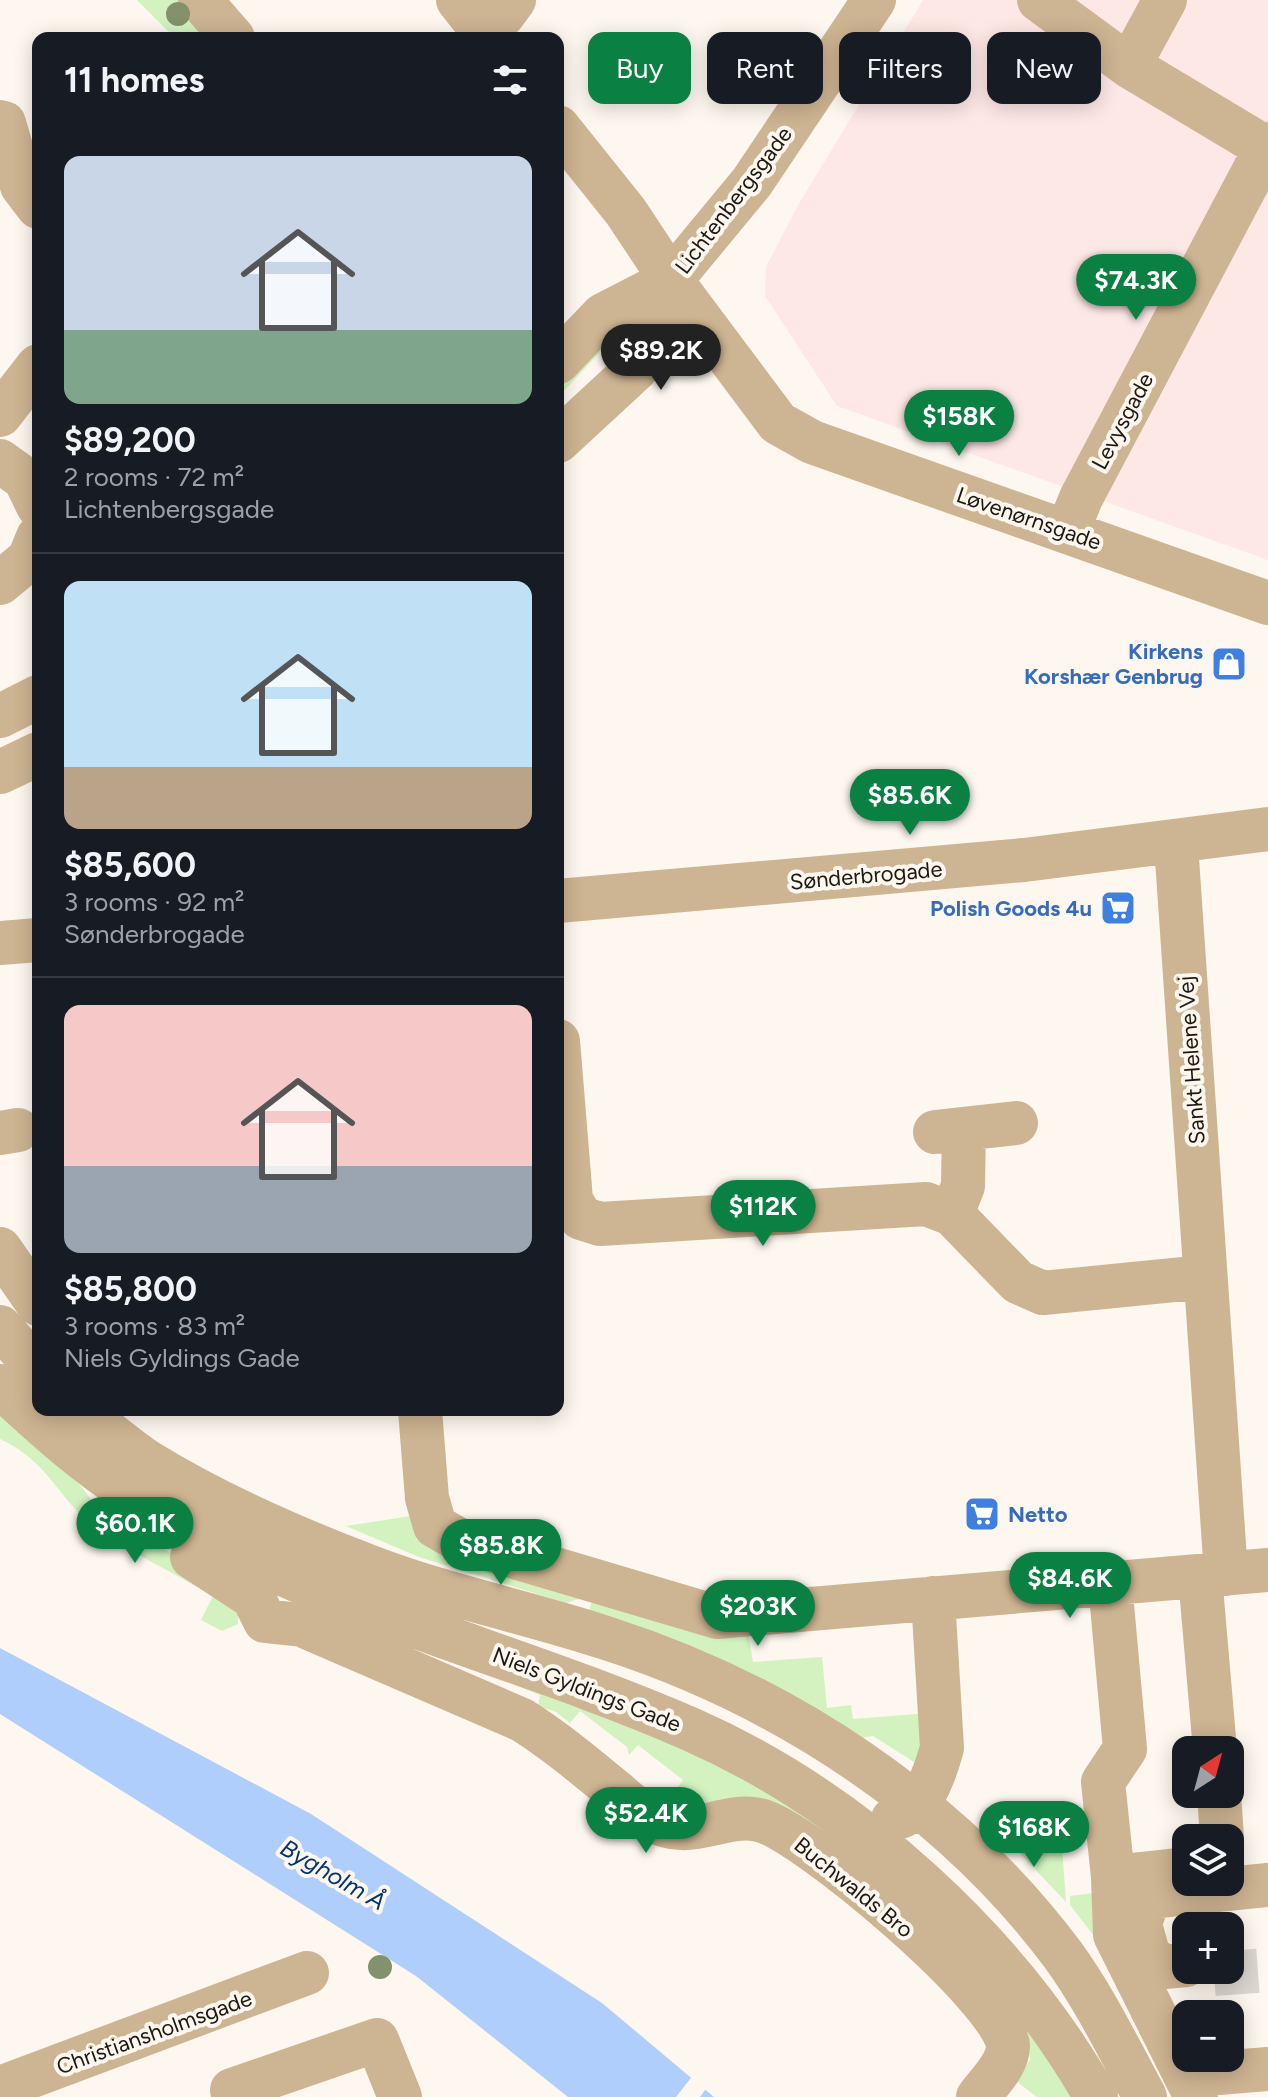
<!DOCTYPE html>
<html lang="en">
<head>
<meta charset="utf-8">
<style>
  :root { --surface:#171b24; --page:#242831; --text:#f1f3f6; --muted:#9ea1a6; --line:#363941; --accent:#0b8043 }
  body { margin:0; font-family:Figtree,sans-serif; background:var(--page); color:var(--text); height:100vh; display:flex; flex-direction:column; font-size:30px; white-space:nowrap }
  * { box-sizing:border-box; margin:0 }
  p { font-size:26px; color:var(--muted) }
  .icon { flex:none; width:44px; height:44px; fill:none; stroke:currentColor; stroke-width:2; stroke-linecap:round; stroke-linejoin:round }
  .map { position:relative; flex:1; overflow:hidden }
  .drawer { position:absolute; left:32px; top:32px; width:532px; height:1384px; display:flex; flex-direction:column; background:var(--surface); border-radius:16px; box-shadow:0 4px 20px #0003 }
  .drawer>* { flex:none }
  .hud { position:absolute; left:588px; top:32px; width:560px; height:72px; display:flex; gap:16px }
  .needle { width:52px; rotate:36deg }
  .buttons { position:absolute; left:1172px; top:1736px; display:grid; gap:16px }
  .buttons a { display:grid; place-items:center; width:72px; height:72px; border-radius:16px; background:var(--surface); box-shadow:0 4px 20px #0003; font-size:40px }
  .price { position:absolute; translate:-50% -68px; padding:0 18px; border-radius:28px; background:var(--accent); color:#fff; font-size:26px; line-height:52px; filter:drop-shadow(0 2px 4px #0008) }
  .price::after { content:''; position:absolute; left:50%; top:48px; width:24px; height:18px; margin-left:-12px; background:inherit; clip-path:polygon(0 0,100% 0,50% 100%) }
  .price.current { background:#222; color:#fff }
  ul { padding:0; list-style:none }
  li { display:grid; align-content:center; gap:16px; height:424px; padding:0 32px }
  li+li { border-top:2px solid var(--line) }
  li span { display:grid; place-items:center; height:248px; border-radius:16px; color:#555 }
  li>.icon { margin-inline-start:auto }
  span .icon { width:144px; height:144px; fill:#fffc; stroke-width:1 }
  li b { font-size:34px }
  h2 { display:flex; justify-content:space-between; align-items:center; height:96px; padding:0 32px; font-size:34px }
  .chip { padding:0 28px; border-radius:16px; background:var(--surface); box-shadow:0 4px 20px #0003; font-size:28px; line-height:72px }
  .chip.current { background:var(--accent); color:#fff }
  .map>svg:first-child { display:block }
  .commercial { fill:#fee8e6 }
  .green { fill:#d3f2c0 }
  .water { fill:#afcefb }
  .pier { fill:#fdf7ef }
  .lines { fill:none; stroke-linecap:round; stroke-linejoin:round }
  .minor-tunnel { stroke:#dbd6ce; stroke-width:44; stroke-dasharray:44 22; stroke-linecap:butt }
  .minor { stroke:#cdb492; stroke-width:44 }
  .tree { fill:#83916d }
  .labels { text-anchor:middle; stroke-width:8; stroke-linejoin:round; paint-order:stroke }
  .street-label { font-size:22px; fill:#1d1811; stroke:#fdf7ef }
  .shop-label { font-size:22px; font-weight:bold; fill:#366cbe; stroke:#fdf7ef; text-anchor:end }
  .water-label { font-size:24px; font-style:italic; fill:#033473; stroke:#fdf7ef }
</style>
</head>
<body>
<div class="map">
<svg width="1268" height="2097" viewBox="0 0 1268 2097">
  <rect width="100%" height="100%" fill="#fdf7ef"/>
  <path class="commercial" d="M923 0H1268V560L837 406 765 296 766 267 798 205Z"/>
  <path class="green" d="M137 0H191L221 38H175Z
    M603 336 608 344 558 397V383Z
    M0 1402 55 1453 97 1507 223 1586 238 1607V1624L222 1631 201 1620 213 1596C176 1574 135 1555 100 1531 58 1502 53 1464 0 1439Z
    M411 1516 417 1540 581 1593 579 1599 566 1603 419 1557 346 1526Z
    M592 1601 748 1632 753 1662 822 1657 827 1708 851 1705 853 1719 929 1713 925 1747 914 1762 873 1736 861 1738C774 1684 687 1640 589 1610Z
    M514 1672 749 1770 953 1929 1077 2097H1037L1016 2081 1030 2060 1029 2045 820 1830C760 1789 748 1799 679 1805L667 1802 683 1780 638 1745 629 1755 627 1747 580 1711 570 1723 556 1712 538 1706 540 1695 510 1683Z
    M998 1805 1004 1822 1022 1821 1024 1840 1042 1838 1040 1819 1060 1818 1066 1902 991 1823 988 1813Z
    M1094 1893V1936L1070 1905V1896Z"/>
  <path class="water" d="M0 1648 311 1814 602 2003 714 2097H568L416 1976 0 1714Z"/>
  <path class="pier" d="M694 2074 708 2086 700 2097H676Z"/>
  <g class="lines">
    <path class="minor-tunnel" d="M1214 1974 1268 1970"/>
    <path class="minor" d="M200 0 233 38
      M458 0 488 38
      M1039 0 1129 66 1266 148
      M482 30 503 15 514 0
      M1129 66 1165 0
      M0 122 4 123 22 186 38 207
      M558 127 626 212 671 280 778 423 812 442 1268 603
      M558 362 603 315 671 280
      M0 415 38 366
      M558 441 637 368 671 280 752 182 874 0
      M0 461 25 479 38 506
      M1068 530 1081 498 1268 144
      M0 583 29 559 38 537
      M0 716 38 697
      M0 772 38 754
      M1176 844 1226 1574
      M558 901 1024 860 1268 829
      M0 943 38 940
      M558 1041 571 1200 581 1218 600 1224 926 1204 952 1214 1018 1282 1043 1293 1204 1277
      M935 1132 1016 1123
      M0 1133 18 1130
      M952 1214 963 1186 964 1129
      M0 1249 38 1304
      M0 1327 38 1369
      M0 1386C43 1426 85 1464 135 1496 304 1605 507 1649 690 1729 854 1801 1007 1941 1096 2097
      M80 1410C103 1427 125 1447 148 1462 216 1504 294 1538 368 1566 445 1596 528 1612 606 1638 784 1695 951 1805 1063 1955 1095 1999 1119 2049 1145 2097
      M420 1410 427 1498 435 1526 461 1541 717 1617 1268 1570
      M192 1557 253 1597 265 1621 302 1625 522 1720C555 1741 584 1765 614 1790 626 1800 639 1812 652 1820 690 1842 723 1812 759 1820 805 1830 1006 2001 1008 2046 1008 2065 989 2082 978 2097
      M1200 1576 1215 1750
      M1110 1583 1125 1749 1103 1782 1113 1877
      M1219 1794 1222 1838
      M893 1819C922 1814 935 1773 942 1748L933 1598
      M1186 1869 1113 1877 1115 1935 1196 2097
      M1186 1965 1165 1967 1149 1957 1140 1924 1149 1897 1268 1885
      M1191 2058 1207 2074 1268 2069
      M0 2088 307 1973
      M232 2090 377 2040 400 2097"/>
  </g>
  <g class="tree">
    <circle cx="178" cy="14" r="12"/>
    <circle cx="380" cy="1967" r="12"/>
  </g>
  <defs>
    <symbol id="shop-square" viewBox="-11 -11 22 22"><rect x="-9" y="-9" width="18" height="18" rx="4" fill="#3f7fe0" stroke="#fdf7ef"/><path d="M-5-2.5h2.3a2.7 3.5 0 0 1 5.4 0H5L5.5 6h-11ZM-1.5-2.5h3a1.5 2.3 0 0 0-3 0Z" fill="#fff"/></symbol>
    <symbol id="supermarket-square" viewBox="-11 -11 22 22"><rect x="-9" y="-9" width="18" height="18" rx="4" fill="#3f7fe0" stroke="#fdf7ef"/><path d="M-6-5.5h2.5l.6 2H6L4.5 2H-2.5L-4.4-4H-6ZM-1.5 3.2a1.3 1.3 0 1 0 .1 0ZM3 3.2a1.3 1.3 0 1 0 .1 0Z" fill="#fff"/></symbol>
  </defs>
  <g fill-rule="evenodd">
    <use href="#shop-square" x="1209" y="644" width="40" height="40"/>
    <use href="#supermarket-square" x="1098" y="888" width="40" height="40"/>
    <use href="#supermarket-square" x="962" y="1494" width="40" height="40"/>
  </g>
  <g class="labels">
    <g class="street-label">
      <text transform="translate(733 200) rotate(-53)" y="8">Lichtenbergsgade</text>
      <text transform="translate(1122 421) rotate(-62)" y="8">Levysgade</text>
      <text transform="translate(1029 518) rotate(19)" y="8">Løvenørnsgade</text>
      <text transform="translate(866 875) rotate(-5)" y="8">Sønderbrogade</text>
      <text transform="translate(1191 1060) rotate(-94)" y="8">Sankt Helene Vej</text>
      <text transform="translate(587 1689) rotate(21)" y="8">Niels Gyldings Gade</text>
      <text transform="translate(854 1887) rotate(39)" y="8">Buchwalds Bro</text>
      <text transform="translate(154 2032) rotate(-20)" y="8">Christiansholmsgade</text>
    </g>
    <g class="shop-label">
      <text x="1203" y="659">Kirkens<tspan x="1203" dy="25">Korshær Genbrug</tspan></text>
      <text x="1092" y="916">Polish Goods 4u</text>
      <text x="1008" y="1522" text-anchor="start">Netto</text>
    </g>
    <g class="water-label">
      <text transform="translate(333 1875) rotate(30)" y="8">Bygholm Å</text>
    </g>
  </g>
</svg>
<div class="buttons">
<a><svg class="needle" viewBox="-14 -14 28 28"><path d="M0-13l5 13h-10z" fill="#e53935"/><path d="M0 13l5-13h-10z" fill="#9ea1a6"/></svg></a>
<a><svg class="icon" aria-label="layers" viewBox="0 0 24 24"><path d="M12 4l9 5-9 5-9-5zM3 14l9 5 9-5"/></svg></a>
<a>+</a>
<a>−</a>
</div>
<b class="price" style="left:1136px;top:322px">$74.3K</b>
<b class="price current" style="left:661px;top:392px">$89.2K</b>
<b class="price" style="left:959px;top:458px">$158K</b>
<b class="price" style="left:910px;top:837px">$85.6K</b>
<b class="price" style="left:763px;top:1248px">$112K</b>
<b class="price" style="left:135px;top:1565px">$60.1K</b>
<b class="price" style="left:501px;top:1587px">$85.8K</b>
<b class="price" style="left:1070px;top:1620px">$84.6K</b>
<b class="price" style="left:758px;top:1648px">$203K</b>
<b class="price" style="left:646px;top:1855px">$52.4K</b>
<b class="price" style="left:1034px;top:1869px">$168K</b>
<div class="hud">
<a class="chip current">Buy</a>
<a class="chip">Rent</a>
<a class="chip">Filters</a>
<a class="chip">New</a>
</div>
<section class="drawer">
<h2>11 homes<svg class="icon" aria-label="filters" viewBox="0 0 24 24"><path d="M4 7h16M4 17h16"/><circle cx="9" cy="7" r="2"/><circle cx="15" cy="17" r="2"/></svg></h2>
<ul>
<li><span style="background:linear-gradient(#c9d6e8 70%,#7fa58c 0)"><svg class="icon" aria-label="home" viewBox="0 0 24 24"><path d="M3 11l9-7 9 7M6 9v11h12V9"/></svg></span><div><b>$89,200</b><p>2 rooms · 72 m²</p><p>Lichtenbergsgade</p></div></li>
<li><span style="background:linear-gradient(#bfe0f5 75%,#b9a48a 0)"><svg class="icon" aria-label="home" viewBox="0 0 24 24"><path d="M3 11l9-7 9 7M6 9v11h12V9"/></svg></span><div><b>$85,600</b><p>3 rooms · 92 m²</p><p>Sønderbrogade</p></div></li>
<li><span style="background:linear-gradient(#f6c9c9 65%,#9aa5b1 0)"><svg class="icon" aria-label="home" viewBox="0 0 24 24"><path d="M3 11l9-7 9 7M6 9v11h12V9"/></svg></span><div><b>$85,800</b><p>3 rooms · 83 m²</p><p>Niels Gyldings Gade</p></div></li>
</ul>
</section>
</div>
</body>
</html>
